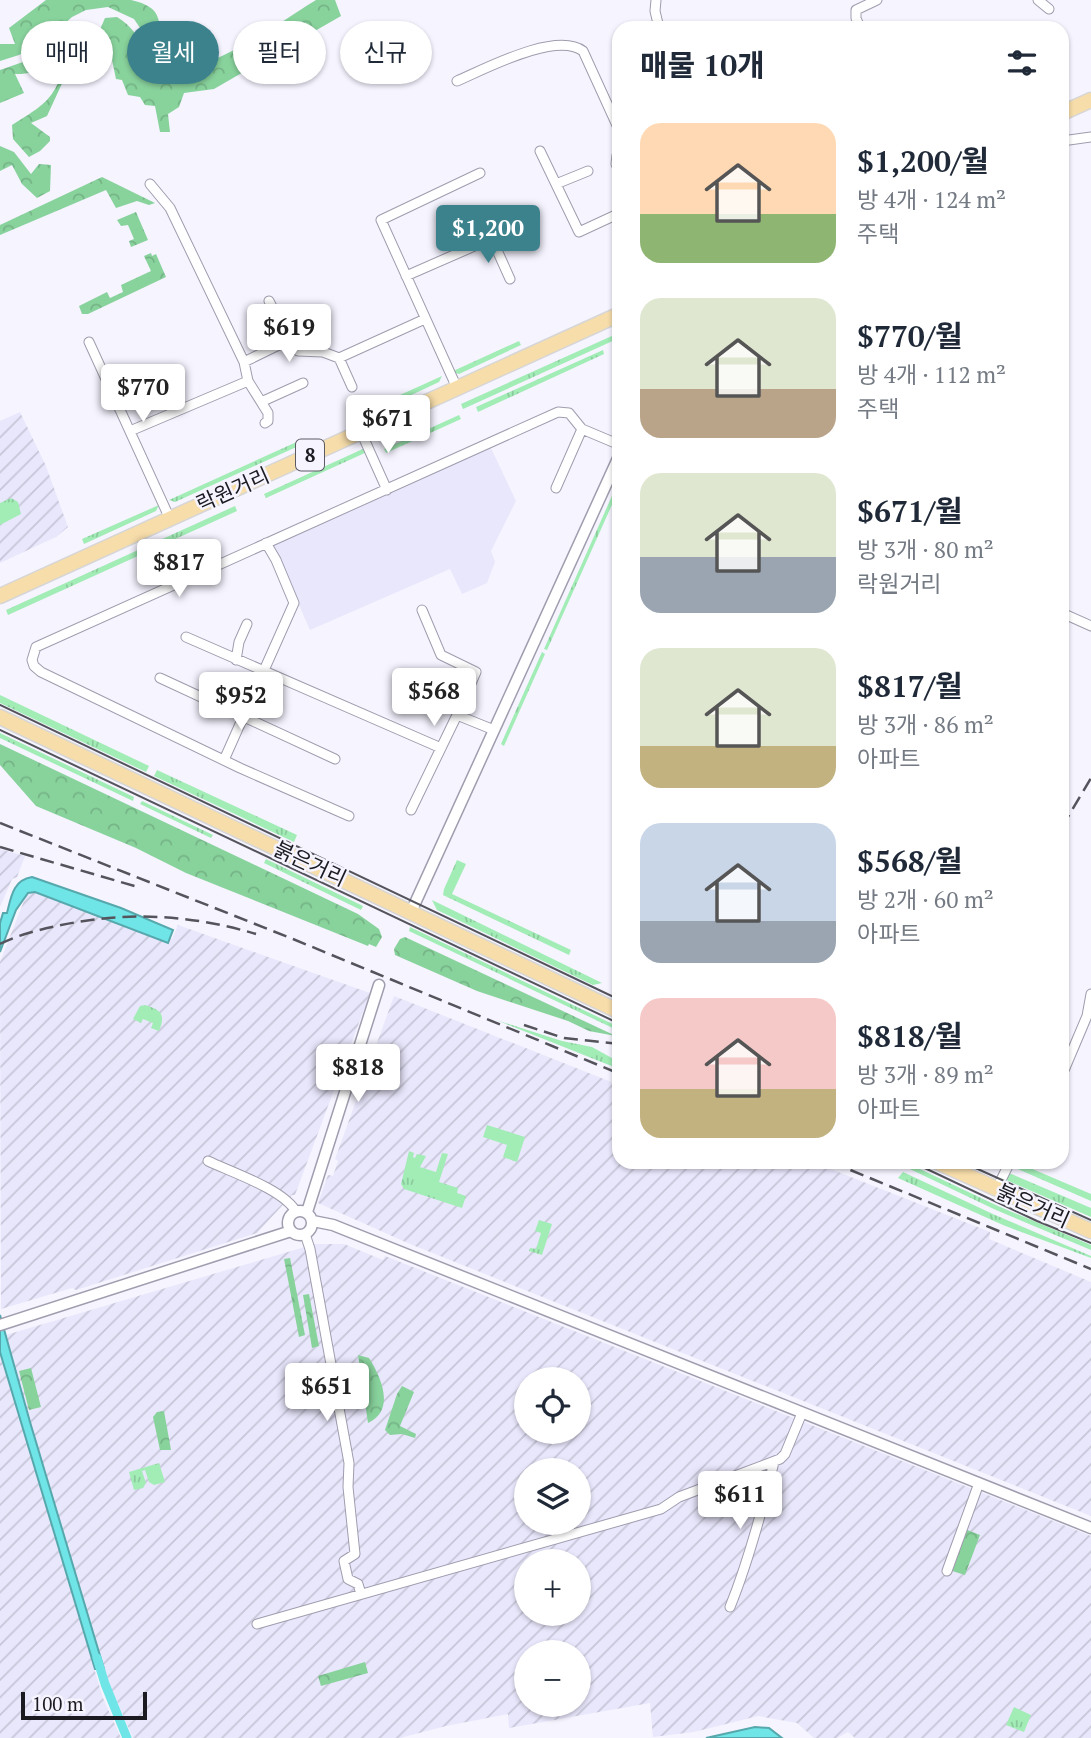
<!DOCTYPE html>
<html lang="ko">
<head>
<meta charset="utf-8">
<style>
  :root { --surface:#fff; --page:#f2f2f3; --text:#1f2937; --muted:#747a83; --accent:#3c828d }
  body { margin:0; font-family:"PT Serif","Noto Sans KR",serif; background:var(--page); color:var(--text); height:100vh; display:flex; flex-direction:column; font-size:26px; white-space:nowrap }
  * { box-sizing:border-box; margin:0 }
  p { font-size:23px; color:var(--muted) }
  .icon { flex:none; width:38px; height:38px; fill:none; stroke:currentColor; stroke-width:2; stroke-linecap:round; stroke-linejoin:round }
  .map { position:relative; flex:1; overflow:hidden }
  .sheet { position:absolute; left:612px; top:21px; width:457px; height:1148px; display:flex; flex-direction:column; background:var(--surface); border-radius:21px; box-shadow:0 2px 5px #0004 }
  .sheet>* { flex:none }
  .banner { position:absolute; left:21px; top:21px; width:486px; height:63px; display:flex; gap:14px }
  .controls { position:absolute; left:514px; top:1367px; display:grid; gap:14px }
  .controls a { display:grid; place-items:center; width:77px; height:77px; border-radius:50%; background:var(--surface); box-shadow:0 2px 5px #0004; font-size:35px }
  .scale { position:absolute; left:21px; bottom:18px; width:126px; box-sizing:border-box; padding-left:7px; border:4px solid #1b1a21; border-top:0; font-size:19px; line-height:24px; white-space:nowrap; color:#1b1a21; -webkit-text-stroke:5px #f5f4ff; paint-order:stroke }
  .price { position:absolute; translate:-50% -60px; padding:0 16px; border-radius:7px; background:#fff; color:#222; font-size:23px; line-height:46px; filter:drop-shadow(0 2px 4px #0008) }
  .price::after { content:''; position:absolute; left:50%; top:42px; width:21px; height:16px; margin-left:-10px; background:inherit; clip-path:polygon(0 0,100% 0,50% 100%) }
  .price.on { background:var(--accent); color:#fff }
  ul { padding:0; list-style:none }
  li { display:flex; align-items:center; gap:21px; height:175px; padding:0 28px }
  li span { display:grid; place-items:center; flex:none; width:196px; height:140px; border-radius:21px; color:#555 }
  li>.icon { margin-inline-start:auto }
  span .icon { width:84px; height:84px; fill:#fffc; stroke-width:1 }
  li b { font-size:30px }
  h2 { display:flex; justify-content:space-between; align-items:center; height:84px; padding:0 28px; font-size:30px }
  .tag { padding:0 24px; border-radius:32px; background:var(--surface); box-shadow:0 2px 5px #0004; font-size:24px; line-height:63px }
  .tag.on { background:var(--accent); color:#fff }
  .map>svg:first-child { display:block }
  .built { fill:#e9e7fc }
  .industrial { fill:url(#industrial-furrows); fill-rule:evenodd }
  .grass { fill:url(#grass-tufts) }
  .forest { fill:url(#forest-crowns) }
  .water { fill:#6fe5e8; stroke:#56a8ac; stroke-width:2 }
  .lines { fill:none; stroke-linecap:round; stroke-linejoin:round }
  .canal { stroke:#6fe5e8; stroke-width:9 }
  .minor-casing { stroke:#9f9dae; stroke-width:11 }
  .tertiary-casing { stroke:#9f9dae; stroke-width:13 }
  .primary-casing { stroke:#d6d6d7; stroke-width:17 }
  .minor { stroke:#fff; stroke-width:9 }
  .tertiary { stroke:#fff; stroke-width:10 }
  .primary { stroke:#f7ddaa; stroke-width:14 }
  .tram { stroke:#55545c; stroke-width:2 }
  .rail { stroke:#55545c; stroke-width:2.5; stroke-dasharray:14 7; stroke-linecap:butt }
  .labels { text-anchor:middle; stroke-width:5; stroke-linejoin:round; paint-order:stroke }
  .shield { fill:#f5f4ff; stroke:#5c5b64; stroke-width:2 }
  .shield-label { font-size:19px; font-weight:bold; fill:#1b1a21 }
  .street-label { font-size:21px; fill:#1b1a21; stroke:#f5f4ff }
</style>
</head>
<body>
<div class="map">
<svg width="1091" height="1738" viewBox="0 0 1091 1738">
  <defs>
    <pattern id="industrial-furrows" width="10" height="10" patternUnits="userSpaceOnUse" patternTransform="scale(1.75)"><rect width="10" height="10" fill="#e9e7fc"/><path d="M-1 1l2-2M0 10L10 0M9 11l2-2" fill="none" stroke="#c7c6d8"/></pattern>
    <pattern id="grass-tufts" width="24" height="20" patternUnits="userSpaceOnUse" patternTransform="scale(1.75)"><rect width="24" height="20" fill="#a2ecb6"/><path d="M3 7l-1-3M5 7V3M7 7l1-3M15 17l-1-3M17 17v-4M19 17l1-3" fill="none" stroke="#8bca9c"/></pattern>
    <pattern id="forest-crowns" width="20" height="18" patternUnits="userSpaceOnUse" patternTransform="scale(1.75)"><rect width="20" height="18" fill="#88d29c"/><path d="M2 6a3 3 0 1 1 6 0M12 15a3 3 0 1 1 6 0" fill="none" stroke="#75b486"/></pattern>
  </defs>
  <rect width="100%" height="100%" fill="#f5f4ff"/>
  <path class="built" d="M490 446 516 501 491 551 495 562 487 583 462 594 450 569 310 630 272 544Z"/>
  <path class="industrial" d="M20 412 46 466 68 527 56 537 0 563V421Z
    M0 849 25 856 17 877 12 879 0 907Z
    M29 888 172 939 178 925 370 993 295 1195H292L257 1233 76 1290 72 1288 1 1309 0 962Z
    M394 996 619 1085 620 1162H813L990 1232 989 1239 1091 1282V1516L410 1244 318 1203 328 1175 333 1176 338 1161 335 1159Z
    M315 1244H344L383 1260 385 1256 1091 1536V1738H855L848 1732 837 1738H814L797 1723 758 1716 694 1732 653 1737 650 1703 509 1728 508 1714 446 1726 400 1738H133L109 1683 28 1415 6 1335ZM527 1379H579V1432H527ZM527 1470H579V1522H527ZM527 1561H579V1614H527ZM527 1652H579V1704H527Z
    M0 1354 103 1698 121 1738H0Z"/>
  <path class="grass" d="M614 335 617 339 463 409 461 404Z
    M519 341 521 345 459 374 451 372Z
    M603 350 604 354 478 412 476 407Z
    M442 376 439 382 371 414 369 409Z
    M459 415 461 419 386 453 384 449Z
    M301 440 303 444 175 502 169 500Z
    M365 448 367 452 266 498 264 494Z
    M619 480V489L547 650 544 649Z
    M11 498 18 502 21 514 0 525V503Z
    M159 505 156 511 84 544 82 539Z
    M235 506 237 511 8 615 6 610Z
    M542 652 545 654 504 746 501 744Z
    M0 695 149 766 146 772 0 703Z
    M0 733 134 797 133 801 0 738Z
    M157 770 297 835 294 842 154 776Z
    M142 801 213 835 211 838 140 804Z
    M266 859 363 906 361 910 264 863Z
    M457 860 466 864 452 894 571 950 569 955 443 895 444 889Z
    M432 900 602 983 593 985 437 910Z
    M410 927 619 1027V1031L409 931Z
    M145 1005C161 1010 166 1014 159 1031L151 1028 153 1023 143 1019 141 1023 133 1019 140 1006Z
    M496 1020 562 1041 592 1047 619 1062V1069Z
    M487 1125 525 1137 517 1162 503 1157 507 1145 483 1137Z
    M409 1151 414 1153 413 1157 415 1158 417 1154 426 1156 420 1167 436 1172 442 1153 448 1154 439 1182 458 1188 457 1193 466 1196 462 1208 404 1189 401 1184Z
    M895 1162H905L998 1206 1091 1245V1250L996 1210Z
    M1016 1162 1091 1194V1201L1013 1167Z
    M903 1172 995 1215 1091 1256V1258L1003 1225 898 1178Z
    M1009 1173 1091 1208V1217L1006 1180Z
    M539 1220 552 1224 542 1255 529 1251 530 1248 536 1249 541 1233 535 1231Z
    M159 1463 165 1482 154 1485 149 1482 145 1470 142 1471 146 1483 143 1488 134 1490 129 1472Z
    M1014 1707 1031 1715 1024 1732 1006 1725Z"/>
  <path class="forest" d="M46 0H131C175 10 147 31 174 45L180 61 159 56 134 19 108 7 86 10 72 17 42 44 19 55 0 61V44H15L9 28Z
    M316 0H335L341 16 214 89 184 93 179 107 168 114 170 132H160L155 106 145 105 140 97 128 95 122 80 116 79 112 60H99L89 55 105 18 117 17C132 26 139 38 148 53 150 57 153 64 157 66 186 90 288 17 316 0Z
    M84 22 87 25 84 36 47 116 31 123 50 137V141L40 151 29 157 13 139 12 125C53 100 54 97 70 52 52 63 37 75 15 74L24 93 0 103V70L43 55 61 45Z
    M0 146 14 152 31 174 39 164 51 165 50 191 37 198 22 184 12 165 0 171Z
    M102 177 155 203 149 205 137 201 116 208 106 190 0 235V225Z
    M136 212 148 240 131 247 129 241 134 239 128 225 121 226 117 220Z
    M151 253 152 256 156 254 166 277 88 314H82L79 306 107 292 110 298 123 292 121 285 151 271 144 256Z
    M0 744 358 914 379 929 382 937 376 947 369 944 368 946 186 873 136 848 36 806 0 765Z
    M405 937 616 1036 589 1031 568 1021 477 991 395 955 394 949 400 939Z
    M290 1258 305 1335 299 1337 284 1259Z
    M309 1294 319 1346 312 1348 303 1295Z
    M358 1355 369 1358C381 1377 396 1410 368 1423Z
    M31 1368 41 1407 29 1410 19 1371Z
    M402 1386 414 1392 400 1426 416 1434 415 1438 402 1434 390 1435 385 1430 397 1394Z
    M164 1411 171 1450H160L153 1417 157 1412Z
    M965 1529 980 1535 965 1575 949 1570Z
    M365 1662 368 1673 321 1686 318 1676Z"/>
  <path class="water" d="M32 877 121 908 173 930 168 943 35 892 28 893 16 910 0 952V923L3 913H7C11 897 13 880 32 877Z
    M0 1315 30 1422 104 1669H95L0 1352Z
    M755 1727 769 1728 782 1738H706Z"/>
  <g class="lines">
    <path class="canal" d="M97 1658 105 1684 127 1738"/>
    <defs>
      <path id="minor" d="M656 0 655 11 659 28
        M1038 0 1049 9
        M860 28 856 18V10L877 0
        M457 81C485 69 556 31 583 51L620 132
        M1062 141 1091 137
        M540 151 579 232 620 213
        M620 153 617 155 616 164 620 172
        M150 184 170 208 244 362 248 381 268 413V421L265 423
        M556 184 588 171
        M492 239 510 279
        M406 276 511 230
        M269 301 289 340 298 351 323 352 339 358 352 387
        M89 342 170 519
        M339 358 425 319
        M244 362 289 340
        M457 388 381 220 480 173
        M261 402 303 383
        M130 431 248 381
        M361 432 387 490
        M556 488 582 429
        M422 610 441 655 476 672 457 715
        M1062 613 1091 626
        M186 637 441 748
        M236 660 239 642 247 624
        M160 678 335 759
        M224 760 294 603 276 560 266 543
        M411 810 457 715 494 730
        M349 816 240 768 41 672 34 666 32 660 36 647 558 412 569 413 582 429 620 445
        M1062 1075 1087 1016 1091 994
        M208 1161C231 1172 285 1190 296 1212
        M996 1190 1010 1162
        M305 1234 310 1249 349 1463 348 1487 355 1554 344 1561 348 1579 358 1584 361 1594
        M947 1571 979 1483
        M730 1607C749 1560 762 1511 774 1462
        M257 1624 661 1509 679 1497 780 1459 785 1454 802 1413"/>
      <path id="tertiary" d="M411 912 620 454
        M288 1223a12 12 0 1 1 24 0a12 12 0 1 1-24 0Z
        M307 1212 379 985
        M313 1221 333 1225 1091 1528
        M0 1325 291 1231"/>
      <path id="primary" d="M1062 113 1091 100
        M0 596 620 314
        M0 717 620 1012
        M937 1162 1091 1231"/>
    </defs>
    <use href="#minor" class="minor-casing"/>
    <use href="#tertiary" class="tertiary-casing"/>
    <use href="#primary" class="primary-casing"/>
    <use href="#minor" class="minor"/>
    <use href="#tertiary" class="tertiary"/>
    <use href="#primary" class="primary"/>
    <path class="tram" d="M0 705 620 1000
      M0 730 620 1024
      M912 1162 1037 1221 1091 1243
      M962 1162 1091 1220"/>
    <path class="rail" d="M0 823 293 939 620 1074
      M1062 827 1091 778
      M0 847 138 887
      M0 944C18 935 38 930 57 926 125 911 189 914 256 934
      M524 1025 564 1038 620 1044
      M831 1162 1091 1269"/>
  </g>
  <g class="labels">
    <rect class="shield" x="296" y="439.5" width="28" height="31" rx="5"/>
    <g class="shield-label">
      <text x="310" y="462">8</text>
    </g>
    <g class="street-label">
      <text transform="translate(233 490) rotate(-24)" y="7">락원거리</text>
      <text transform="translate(310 864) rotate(25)" y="7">붉은거리</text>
      <text transform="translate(1033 1206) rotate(24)" y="7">붉은거리</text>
    </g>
  </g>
</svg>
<div class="controls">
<a><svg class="icon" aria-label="locate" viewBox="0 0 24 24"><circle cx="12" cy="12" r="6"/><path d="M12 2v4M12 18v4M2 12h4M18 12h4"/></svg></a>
<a><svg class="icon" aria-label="layers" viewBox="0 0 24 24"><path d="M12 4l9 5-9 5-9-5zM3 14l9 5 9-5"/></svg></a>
<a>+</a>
<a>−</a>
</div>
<div class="scale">100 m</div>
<b class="price on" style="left:488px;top:265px">$1,200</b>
<b class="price" style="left:289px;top:364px">$619</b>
<b class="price" style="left:143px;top:424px">$770</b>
<b class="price" style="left:388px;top:455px">$671</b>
<b class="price" style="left:179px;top:599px">$817</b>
<b class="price" style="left:434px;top:728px">$568</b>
<b class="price" style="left:241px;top:732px">$952</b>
<b class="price" style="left:358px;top:1104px">$818</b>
<b class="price" style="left:327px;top:1423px">$651</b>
<b class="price" style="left:740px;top:1531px">$611</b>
<div class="banner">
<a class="tag">매매</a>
<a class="tag on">월세</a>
<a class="tag">필터</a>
<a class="tag">신규</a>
</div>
<section class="sheet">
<h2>매물 10개<svg class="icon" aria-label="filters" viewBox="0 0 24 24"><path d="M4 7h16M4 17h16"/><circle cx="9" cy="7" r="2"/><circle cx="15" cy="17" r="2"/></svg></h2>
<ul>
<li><span style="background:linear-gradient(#ffd9b3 65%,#8fb573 0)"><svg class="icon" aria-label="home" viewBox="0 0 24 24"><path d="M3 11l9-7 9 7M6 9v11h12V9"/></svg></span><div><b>$1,200/월</b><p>방 4개 · 124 m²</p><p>주택</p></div></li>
<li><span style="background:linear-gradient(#dfe7d0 65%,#b9a48a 0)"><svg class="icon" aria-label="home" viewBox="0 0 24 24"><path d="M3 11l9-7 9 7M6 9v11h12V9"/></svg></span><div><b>$770/월</b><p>방 4개 · 112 m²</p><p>주택</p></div></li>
<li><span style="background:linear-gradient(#dfe7d0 60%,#9aa5b1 0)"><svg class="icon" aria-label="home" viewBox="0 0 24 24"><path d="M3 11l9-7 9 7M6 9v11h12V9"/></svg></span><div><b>$671/월</b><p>방 3개 · 80 m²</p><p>락원거리</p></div></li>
<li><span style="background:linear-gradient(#dfe7d0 70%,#c2b280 0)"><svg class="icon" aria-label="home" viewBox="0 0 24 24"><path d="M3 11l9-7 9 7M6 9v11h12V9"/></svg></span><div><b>$817/월</b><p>방 3개 · 86 m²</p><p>아파트</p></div></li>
<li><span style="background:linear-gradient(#c9d6e8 70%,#9aa5b1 0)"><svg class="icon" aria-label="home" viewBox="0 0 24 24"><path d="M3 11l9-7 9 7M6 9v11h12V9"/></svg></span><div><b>$568/월</b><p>방 2개 · 60 m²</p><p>아파트</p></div></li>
<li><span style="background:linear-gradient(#f6c9c9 65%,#c2b280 0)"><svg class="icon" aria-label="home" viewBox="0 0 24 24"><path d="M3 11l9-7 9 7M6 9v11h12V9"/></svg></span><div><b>$818/월</b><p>방 3개 · 89 m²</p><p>아파트</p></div></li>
</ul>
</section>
</div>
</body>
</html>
